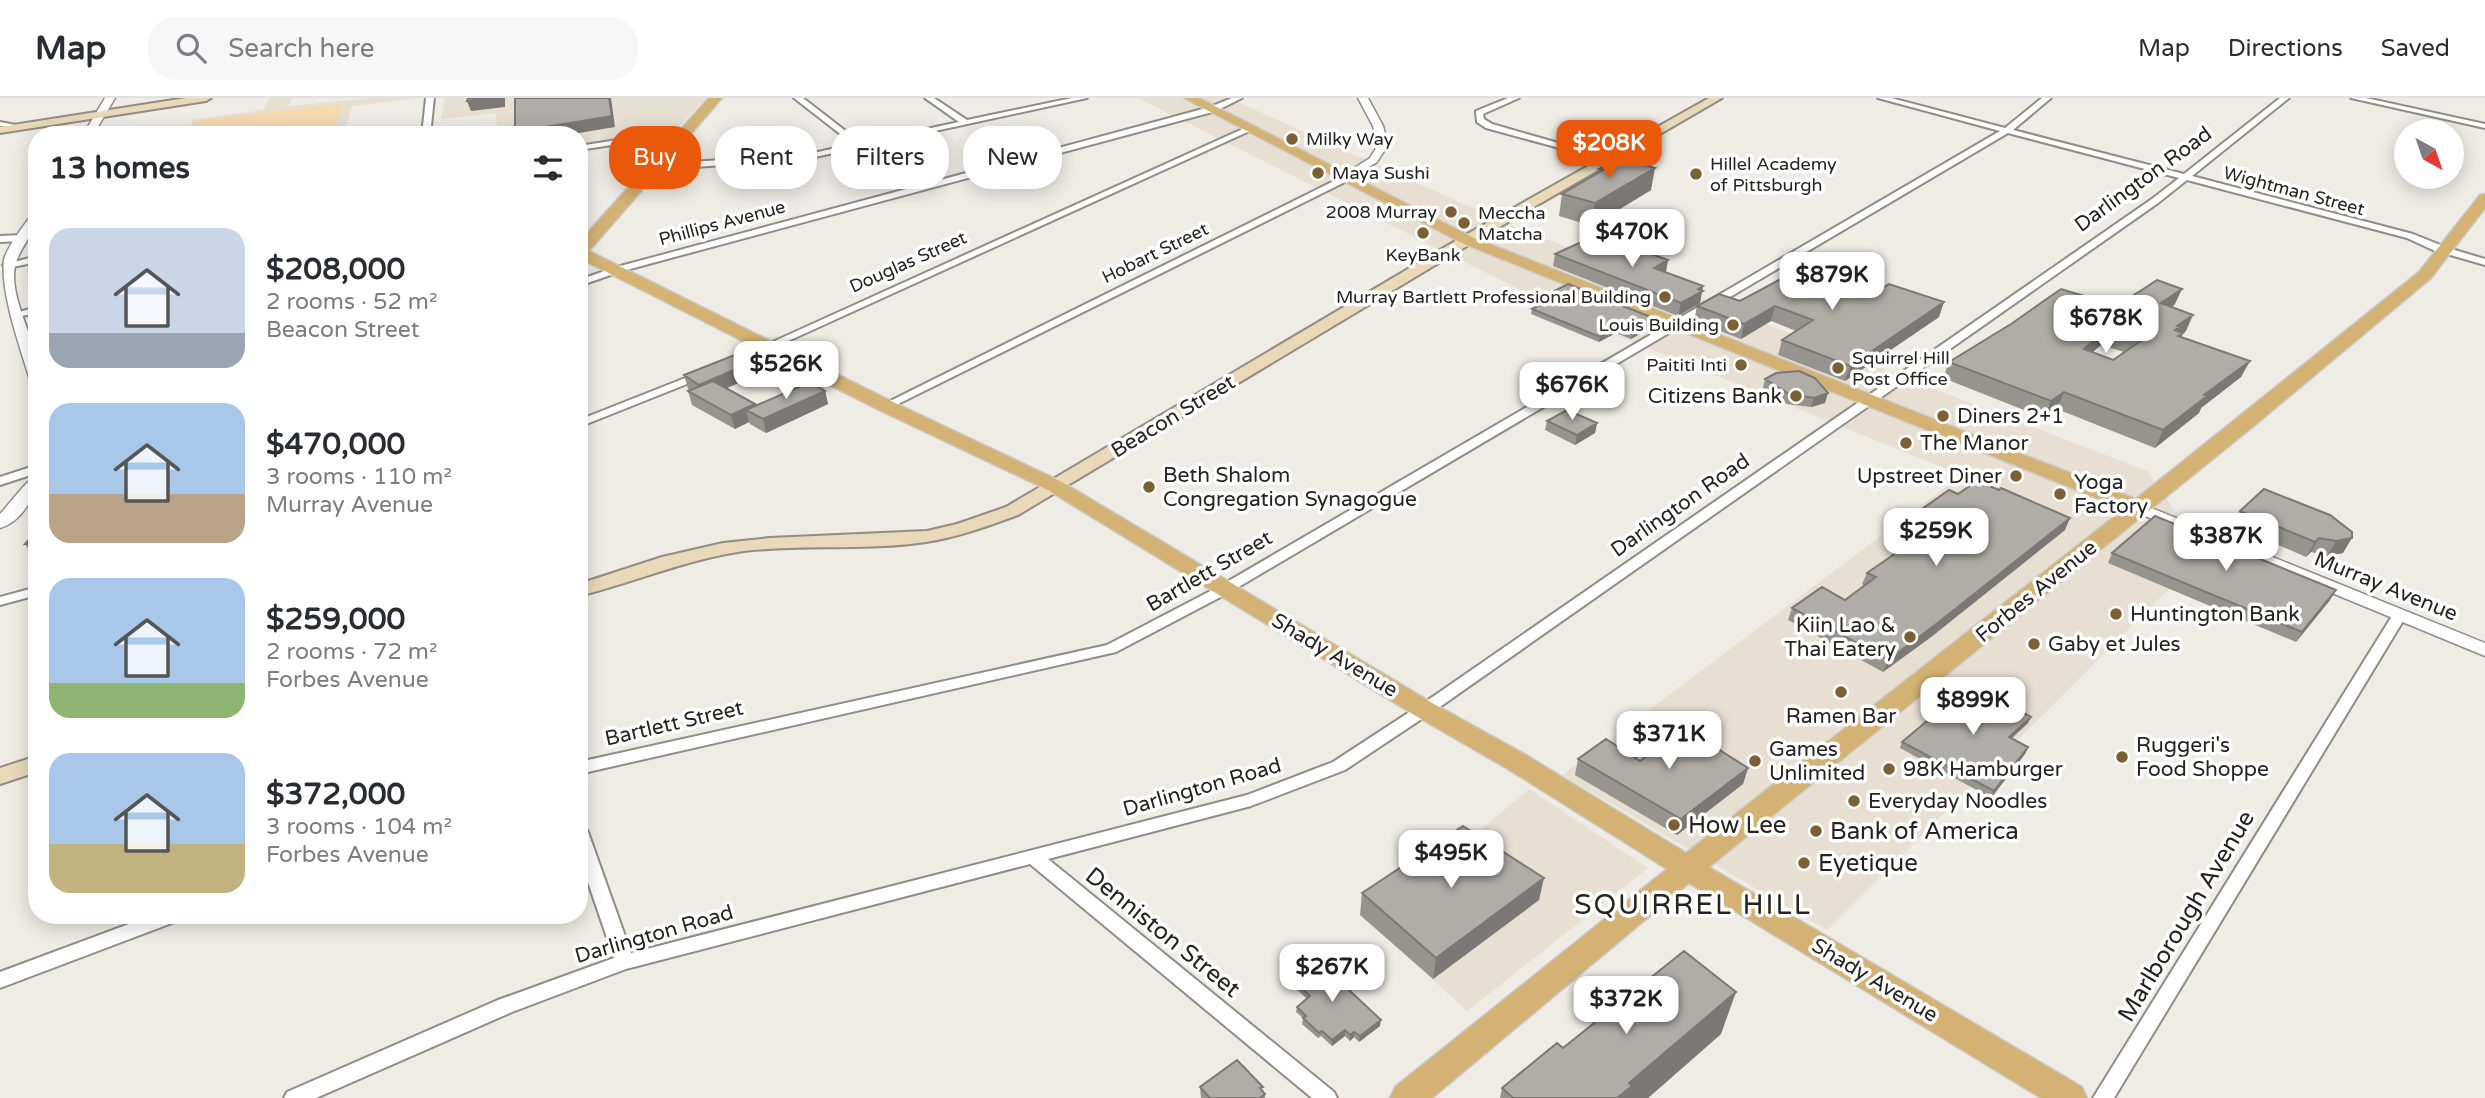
<!DOCTYPE html>
<html lang="en">
<head>
<meta charset="utf-8">
<style>
  :root { --surface:#fff; --page:#f7f7f7; --text:#2b2b33; --muted:#7c7c81; --line:#e1e1e2; --accent:#ea580c }
  body { margin:0; font-family:"Varela Round",sans-serif; background:var(--page); color:var(--text); height:100vh; display:flex; flex-direction:column; font-size:26px; white-space:nowrap }
  * { box-sizing:border-box; margin:0 }
  p { font-size:23px; color:var(--muted) }
  .icon { flex:none; width:38px; height:38px; fill:none; stroke:currentColor; stroke-width:2; stroke-linecap:round; stroke-linejoin:round }
  .map { position:relative; flex:1; overflow:hidden }
  .panel { position:absolute; left:28px; top:28px; width:560px; height:798px; display:flex; flex-direction:column; background:var(--surface); border-radius:28px; box-shadow:0 4px 18px #0003 }
  .panel>* { flex:none }
  .top-card { position:absolute; left:609px; top:28px; width:665px; height:63px; display:flex; gap:14px }
  .needle { width:46px; rotate:140deg }
  .buttons { position:absolute; left:2394px; top:21px; display:grid; gap:14px }
  .buttons a { display:grid; place-items:center; width:70px; height:70px; border-radius:50%; background:var(--surface); box-shadow:0 4px 18px #0003; font-size:35px }
  .price { position:absolute; translate:-50% -60px; padding:0 16px; border-radius:14px; background:#fff; color:#222; font-size:23px; line-height:46px; filter:drop-shadow(0 2px 4px #0008) }
  .price::after { content:''; position:absolute; left:50%; top:42px; width:21px; height:16px; margin-left:-10px; background:inherit; clip-path:polygon(0 0,100% 0,50% 100%) }
  .price.selected { background:var(--accent); color:#fff }
  ul { padding:0; list-style:none }
  li { display:flex; align-items:center; gap:21px; height:175px; padding:0 21px }
  li span { display:grid; place-items:center; flex:none; width:196px; height:140px; border-radius:21px; color:#555 }
  li>.icon { margin-inline-start:auto }
  span .icon { width:84px; height:84px; fill:#fffc; stroke-width:1 }
  li b { font-size:30px }
  h2 { display:flex; justify-content:space-between; align-items:center; height:84px; padding:0 21px; font-size:30px }
  .chip { padding:0 24px; border-radius:28px; background:var(--surface); box-shadow:0 4px 18px #0003; font-size:24px; line-height:63px }
  .chip.selected { background:var(--accent); color:#fff }
  header { display:flex; align-items:center; gap:42px; box-sizing:border-box; height:98px; padding:0 35px; background:var(--surface); border-bottom:2px solid var(--line) }
  header strong { font-size:33px }
  nav { display:flex; gap:38px; margin-inline-start:auto; font-size:24px }
  .search { width:490px; height:63px; background:var(--page); display:flex; align-items:center; gap:18px; box-sizing:border-box; padding:0 24px; border-radius:28px; color:var(--muted); font-size:26px }
  .map>svg:first-child { display:block }
  .built { fill:#e8dfd3 }
  .green { fill:#f5d9b0 }
  .lines { fill:none; stroke-linecap:round; stroke-linejoin:round }
  .minor-casing { stroke:#908c86; stroke-width:4 }
  .tertiary-casing { stroke:#908c86; stroke-width:3 }
  .secondary-casing { stroke:#908c86; stroke-width:4 }
  .primary-casing { stroke:#cbcaca; stroke-width:3 }
  .minor { fill:#fff; fill-rule:evenodd }
  .tertiary { fill:#fff; fill-rule:evenodd }
  .secondary { fill:#e9d9b9; fill-rule:evenodd }
  .primary { fill:#d3b274; fill-rule:evenodd }
  .wall { fill:#979490; fill-rule:evenodd }
  .shaded-wall { fill:#7b7875 }
  .building { fill:#b0aca7; stroke:#7b7875; stroke-width:2; fill-rule:evenodd }
  .poi-dot { fill:#7c5f33; stroke:#fff; stroke-width:2.5 }
  .labels { text-anchor:middle; stroke-width:7; stroke-linejoin:round; paint-order:stroke }
  .far-poi-label { font-size:18px; fill:#252321; stroke:#fff; text-anchor:start }
  .far-street-label { font-size:18px; fill:#252321; stroke:#fff }
  .street-label { font-size:21px; fill:#252321; stroke:#fff }
  .poi-label { font-size:21px; fill:#252321; stroke:#fff; text-anchor:start }
  .near-poi-label { font-size:24px; fill:#252321; stroke:#fff; text-anchor:start }
  .near-street-label { font-size:24px; fill:#252321; stroke:#fff }
  .near-neighbourhood-label { font-size:28px; letter-spacing:2px; fill:#252321; stroke:#fff }
</style>
</head>
<body>
<header>
<strong>Map</strong>
<div class="search"><svg class="icon" aria-label="search" viewBox="0 0 24 24"><circle cx="10" cy="10" r="6"/><path d="M15 15l6 6"/></svg>Search here</div>
<nav><a>Map</a><a>Directions</a><a>Saved</a></nav>
</header>
<div class="map">
<svg width="2485" height="1000" viewBox="0 0 2485 1000">
  <rect width="100%" height="100%" fill="#efebe5"/>
  <path class="built" d="M269 0H292L289 8 371 0H417L352 8 344 37H187L193 22 263 12Z
    M445 0H706L677 31 579 47V37H502L509 28 497 29 496 15 441 21Z
    M1138 0H1229L1510 127 2147 373 2205 455 1827 832 1562 677 1962 377 1588 226Z
    M1529 691 1648 770 1467 913 1359 814 1483 730Z"/>
  <path class="green" d="M343 6 331 37H190L196 22Z"/>
  <g class="lines">
    <defs>
      <path id="minor" d="M426 0H434L430 37H422Z
        M794 0H803L861 45 959 24 925 0H934L967 22 1072 0H1087L866 48 918 88 1210 9 1232 0H1242L1216 13 619 174 579 188V182L613 170 910 90 858 50 805 61 655 72 651 69 655 66 805 57 853 46Z
        M1508 0H1519L1483 16 1484 21 1492 26 1614 61 1607 63 1486 30 1477 24 1476 13Z
        M1878 0H1891L2005 30 2042 0H2051L2013 32 2184 76 2280 0H2289L2192 78 2413 136 2448 150 2485 161V167L2433 152 2407 140 2187 82 2158 105 1444 606 1345 672 1251 708 1048 761 1334 994 1337 1000H1312L1030 766 626 871 512 914 316 1000H284L287 994 498 902 614 860 579 758V728L585 729 588 734 631 855 1247 697 1333 664 1434 598 2152 101 2179 80 2008 35 1230 494 1116 554 579 676V664L1107 547 1220 488 2000 33Z
        M2351 0H2366L2485 26V30Z
        M0 24 21 28 17 30 0 28Z
        M1247 29 1254 31 742 264H734L733 262Z
        M687 31H690V35L579 52V48Z
        M1346 77 1350 80 1349 82 890 310H882L880 308Z
        M0 138 22 137 27 140 22 143 0 144Z
        M37 158V164L8 170 3 167Z
        M37 209V215L17 219 12 216Z
        M703 273 707 274V278L579 329V322Z
        M37 367V375L0 387V379Z
        M37 489V497L0 507V499Z
        M2399 514 2406 518 2114 1000H2093L2392 518Z
        M153 817H183L180 822 0 890V874Z"/>
      <path id="tertiary" d="M105 0H115L93 37H83Z
        M1358 0H1368L1383 28 1388 47 1377 64 1346 83 1341 80 1342 78 1370 60 1378 47 1373 28Z
        M37 114C37 138 13 153 14 179 15 207 30 232 36 259 38 267 37 277 37 286L30 282C20 249 0 194 4 161 10 144 23 129 33 115Z
        M37 378C37 398 21 424 0 430V416C9 407 27 381 37 378Z
        M2139 405 2485 545V558L2133 413 2131 410Z"/>
      <path id="secondary" d="M186 0H211L206 3 0 35V29Z
        M1709 0H1722L1472 145 1018 417C988 428 958 439 926 444 866 453 805 446 744 453 687 461 635 484 579 498V486L662 459 723 445 770 440 927 433 957 426 1006 409 1462 139Z
        M37 658V674L0 686V670Z"/>
      <path id="primary" d="M709 0H722L589 153 893 304 1062 384 1434 606 1526 657 1686 755 2124 411 1462 145 1184 0H1199L1472 139 2136 401 2419 174 2480 97 2485 96V110L2431 180 2256 326 1709 769 2082 989 2087 1000H2041L1689 785 1432 1000H1390L1395 989 1667 771 1508 671 1416 618 1048 392 879 312 579 160V144Z"/>
    </defs>
    <use href="#minor" class="minor-casing"/>
    <use href="#tertiary" class="tertiary-casing"/>
    <use href="#secondary" class="secondary-casing"/>
    <use href="#primary" class="primary-casing"/>
    <use href="#minor" class="minor"/>
    <use href="#tertiary" class="tertiary"/>
    <use href="#secondary" class="secondary"/>
    <use href="#primary" class="primary"/>
  </g>
  <path class="wall" d="M1599 71 1651 92 1592 128 1559 118 1562 96 1598 74Z
    M1614 150 1668 162 1665 175 1703 188 1700 205 1678 218 1553 168 1555 156Z
    M1552 194 1657 226 1631 241 1616 235 1599 244 1531 216 1532 211 1555 200 1552 198Z
    M1740 203 1939 219 1845 283 1778 257 1782 242 1796 233 1771 223 1741 241 1694 223 1697 208Z
    M2175 206 2172 209 2186 233 2183 235 2181 239 2241 279 2201 310 2199 315 2155 350 2057 311 2044 320 1943 280 1949 264 2011 226 2117 208ZM2101 247 2124 254 2113 262 2092 254Z
    M765 273 726 290 755 306V308L825 293 828 306 766 335 750 326 749 324 735 331 692 307 688 293 690 292 688 291 684 277Z
    M1765 281 1825 305 1811 309 1787 306 1763 290Z
    M1547 323 1597 325 1595 335 1575 347 1545 332Z
    M1958 396 2065 432 1931 539 1883 574 1788 522 1792 510 1845 502 1865 488 1862 486 1867 475 1923 436 1908 429 1912 418Z
    M2240 413 2330 417 2343 455 2327 458 2311 454 2306 459 2232 427Z
    M37 433V461H35L25 446Z
    M2112 455 2330 502 2296 544 2108 465Z
    M2028 625 2012 640 2028 649 2025 656 1991 700 1900 650 1902 644Z
    M1578 661 1748 670 1743 686 1677 737 1575 677Z
    M1362 795 1539 802 1433 881 1360 817Z
    M1291 880 1380 928 1359 944 1354 939 1350 943 1345 938 1332 948 1321 938 1318 940 1302 926 1303 920 1296 914 1297 909 1307 901 1291 886Z
    M1721 936 1648 1000H1500L1502 990 1563 950Z
    M1200 989 1263 994 1265 996V1000H1201Z"/>
  <path class="shaded-wall" d="M489 0H505V9L471 13 467 3Z
    M609 0H611L615 29 567 37H516L515 34Z
    M1655 70 1651 92 1592 128 1595 105Z
    M1668 162 1666 174 1651 182 1654 170Z
    M1703 188 1700 205 1678 218 1681 205Z
    M2182 191 2175 206 2154 220 2161 205Z
    M1944 204 1939 219 1845 283 1850 268Z
    M1775 208 1771 223 1741 241 1744 226Z
    M2193 217 2186 233 2183 235 2176 251 2167 248 2177 228Z
    M1658 222 1657 226 1631 241 1632 236Z
    M1617 230 1616 235 1599 244 1600 239Z
    M2107 231 2101 247 2077 268 2084 251Z
    M762 260 765 273 703 301 699 287Z
    M2250 263 2241 279 2201 310 2199 315 2155 350 2163 332 2204 297Z
    M825 293 828 306 766 335 763 321Z
    M2064 294 2057 311 2044 320 2051 303Z
    M1828 295 1825 305 1811 309 1814 300Z
    M755 306 758 319 746 312 749 324 735 331 731 317Z
    M1597 325 1595 335 1575 347 1577 337Z
    M2070 420 2065 432 1931 539 1883 574 1888 562Z
    M2319 440 2311 454 2306 459 2315 444Z
    M2352 440 2343 455 2327 458 2336 443Z
    M2336 492 2330 502 2296 544 2302 534Z
    M2031 619 2028 625 2006 645 2009 639Z
    M2028 649 2025 656 1991 700 1994 693Z
    M1748 670 1743 686 1677 737 1681 721Z
    M1544 780 1539 802 1433 881 1436 860Z
    M1736 894 1721 936 1648 1000H1617L1629 985Z
    M1381 922 1380 928 1359 944 1360 938Z
    M1345 932V938L1332 948V942Z
    M1354 934V939L1350 943V937Z"/>
  <path class="building" d="M468 0H489L467 3Z
    M515 0H609L612 18 515 34Z
    M1621 60 1655 70 1595 105 1562 96 1603 72 1599 71Z
    M1588 141 1614 150 1623 146 1668 162 1654 170 1703 188 1698 191 1703 193 1681 205 1555 156Z
    M1807 167 1879 192 1889 186 1944 204 1850 268 1782 242 1813 222 1775 208 1744 226 1697 208 1719 196 1740 203Z
    M2157 182 2182 191 2161 205 2193 217 2177 228 2180 229 2175 232 2183 235 2178 238 2250 263 2204 297 2207 298 2163 332 2064 294 2051 303 1949 264 2011 226 2061 191 2117 208ZM2107 231 2142 242 2113 262 2084 251Z
    M1568 186 1658 222 1632 236 1617 230 1600 239 1532 211 1560 197 1552 194Z
    M747 252 762 260 699 287 684 277Z
    M1799 273 1815 280 1828 295 1814 300 1789 296 1765 281 1776 275Z
    M713 283 755 306 731 317 688 293Z
    M810 284 825 293 763 321 746 312Z
    M1567 312 1597 325 1577 337 1547 323Z
    M1977 383 1999 392 2001 390 2070 420 1935 527 1888 562 1792 510 1822 489 1845 502 1876 479 1867 475 1935 428 1912 418 1949 392 1958 396Z
    M2264 391 2330 417 2352 434V440L2336 443 2319 440 2315 444 2240 413Z
    M2155 418 2336 492 2302 534 2112 455Z
    M37 433V445L25 446Z
    M1971 586 2031 619 2009 639 2028 649 1994 693 1902 644Z
    M1685 630 1748 670 1681 721 1578 661 1606 641 1640 663Z
    M1463 728 1544 780 1436 860 1362 795Z
    M1684 853 1736 894 1629 985 1632 988 1617 1000H1513L1502 990 1557 945 1563 950Z
    M1317 862 1381 922 1360 938 1354 934 1350 937 1345 932 1332 942 1322 933 1319 935 1303 920 1306 918 1297 909 1310 898 1291 880Z
    M1237 962 1263 989 1260 990 1265 996 1260 1000H1210L1200 989Z"/>
  <g class="poi-dot">
    <circle cx="1292" cy="41" r="7"/>
    <circle cx="1318" cy="75" r="7"/>
    <circle cx="1696" cy="76" r="7"/>
    <circle cx="1451" cy="114" r="7"/>
    <circle cx="1464" cy="125" r="7"/>
    <circle cx="1423" cy="135" r="7"/>
    <circle cx="1665" cy="199" r="7"/>
    <circle cx="1733" cy="227" r="7"/>
    <circle cx="1741" cy="267" r="7"/>
    <circle cx="1838" cy="270" r="7"/>
    <circle cx="1796" cy="298" r="7"/>
    <circle cx="1943" cy="318" r="7"/>
    <circle cx="1906" cy="345" r="7"/>
    <circle cx="2016" cy="378" r="7"/>
    <circle cx="1149" cy="389" r="7"/>
    <circle cx="2060" cy="396" r="7"/>
    <circle cx="2116" cy="516" r="7"/>
    <circle cx="1910" cy="539" r="7"/>
    <circle cx="2034" cy="546" r="7"/>
    <circle cx="1841" cy="594" r="7"/>
    <circle cx="2122" cy="659" r="7"/>
    <circle cx="1755" cy="663" r="7"/>
    <circle cx="1889" cy="671" r="7"/>
    <circle cx="1854" cy="703" r="7"/>
    <circle cx="1674" cy="727" r="7"/>
    <circle cx="1816" cy="733" r="7"/>
    <circle cx="1804" cy="765" r="7"/>
  </g>
  <g class="labels">
    <g class="far-poi-label">
      <text x="1306" y="47">Milky Way</text>
      <text x="1710" y="72">Hillel Academy<tspan x="1710" dy="21">of Pittsburgh</tspan></text>
      <text x="1332" y="81">Maya Sushi</text>
      <text x="1437" y="120" text-anchor="end">2008 Murray</text>
      <text x="1478" y="121">Meccha<tspan x="1478" dy="21">Matcha</tspan></text>
      <text x="1423" y="163" text-anchor="middle">KeyBank</text>
      <text x="1651" y="205" text-anchor="end">Murray Bartlett Professional Building</text>
      <text x="1719" y="233" text-anchor="end">Louis Building</text>
      <text x="1852" y="266">Squirrel Hill<tspan x="1852" dy="21">Post Office</tspan></text>
      <text x="1727" y="273" text-anchor="end">Paititi Inti</text>
    </g>
    <g class="far-street-label">
      <text transform="translate(2294 93) rotate(15)" y="6">Wightman Street</text>
      <text transform="translate(722 125) rotate(-15)" y="6">Phillips Avenue</text>
      <text transform="translate(1155 155) rotate(-26)" y="6">Hobart Street</text>
      <text transform="translate(908 164) rotate(-24)" y="6">Douglas Street</text>
    </g>
    <g class="street-label">
      <text transform="translate(2143 81) rotate(-36)" y="7">Darlington Road</text>
      <text transform="translate(1173 318) rotate(-31)" y="7">Beacon Street</text>
      <text transform="translate(1680 407) rotate(-35)" y="7">Darlington Road</text>
      <text transform="translate(1209 473) rotate(-30)" y="7">Bartlett Street</text>
      <text transform="translate(2386 488) rotate(22)" y="7">Murray Avenue</text>
      <text transform="translate(2036 493) rotate(-39)" y="7">Forbes Avenue</text>
      <text transform="translate(1335 557) rotate(31)" y="7">Shady Avenue</text>
      <text transform="translate(674 625) rotate(-13)" y="7">Bartlett Street</text>
      <text transform="translate(1202 689) rotate(-16)" y="7">Darlington Road</text>
      <text transform="translate(654 836) rotate(-16)" y="7">Darlington Road</text>
      <text transform="translate(1875 882) rotate(31)" y="7">Shady Avenue</text>
    </g>
    <g class="poi-label">
      <text x="1782" y="305" text-anchor="end">Citizens Bank</text>
      <text x="1957" y="325">Diners 2+1</text>
      <text x="1920" y="352">The Manor</text>
      <text x="1163" y="384">Beth Shalom<tspan x="1163" dy="24">Congregation Synagogue</tspan></text>
      <text x="2002" y="385" text-anchor="end">Upstreet Diner</text>
      <text x="2074" y="391">Yoga<tspan x="2074" dy="24">Factory</tspan></text>
      <text x="2130" y="523">Huntington Bank</text>
      <text x="1896" y="534" text-anchor="end">Kiin Lao &amp;<tspan x="1896" dy="24">Thai Eatery</tspan></text>
      <text x="2048" y="553">Gaby et Jules</text>
      <text x="1841" y="625" text-anchor="middle">Ramen Bar</text>
      <text x="2136" y="654">Ruggeri's<tspan x="2136" dy="24">Food Shoppe</tspan></text>
      <text x="1769" y="658">Games<tspan x="1769" dy="24">Unlimited</tspan></text>
      <text x="1903" y="678">98K Hamburger</text>
      <text x="1868" y="710">Everyday Noodles</text>
    </g>
    <g class="near-poi-label">
      <text x="1688" y="735">How Lee</text>
      <text x="1830" y="741">Bank of America</text>
      <text x="1818" y="773">Eyetique</text>
    </g>
    <g class="near-street-label">
      <text transform="translate(2186 818) rotate(-59)" y="8">Marlborough Avenue</text>
      <text transform="translate(1163 834) rotate(39)" y="8">Denniston Street</text>
    </g>
    <g class="near-neighbourhood-label">
      <text x="1693" y="816">SQUIRREL HILL</text>
    </g>
  </g>
</svg>
<div class="buttons">
<a><svg class="needle" viewBox="-14 -14 28 28"><path d="M0-13l5 13h-10z" fill="#e53935"/><path d="M0 13l5-13h-10z" fill="#7c7c81"/></svg></a>
</div>
<b class="price selected" style="left:1609px;top:82px">$208K</b>
<b class="price" style="left:1632px;top:171px">$470K</b>
<b class="price" style="left:1832px;top:214px">$879K</b>
<b class="price" style="left:2106px;top:257px">$678K</b>
<b class="price" style="left:786px;top:303px">$526K</b>
<b class="price" style="left:1572px;top:324px">$676K</b>
<b class="price" style="left:1936px;top:470px">$259K</b>
<b class="price" style="left:2226px;top:475px">$387K</b>
<b class="price" style="left:1973px;top:639px">$899K</b>
<b class="price" style="left:1669px;top:673px">$371K</b>
<b class="price" style="left:1451px;top:792px">$495K</b>
<b class="price" style="left:1332px;top:906px">$267K</b>
<b class="price" style="left:1626px;top:938px">$372K</b>
<div class="top-card">
<a class="chip selected">Buy</a>
<a class="chip">Rent</a>
<a class="chip">Filters</a>
<a class="chip">New</a>
</div>
<section class="panel">
<h2>13 homes<svg class="icon" aria-label="filters" viewBox="0 0 24 24"><path d="M4 7h16M4 17h16"/><circle cx="9" cy="7" r="2"/><circle cx="15" cy="17" r="2"/></svg></h2>
<ul>
<li><span style="background:linear-gradient(#c9d6e8 75%,#9aa5b1 0)"><svg class="icon" aria-label="home" viewBox="0 0 24 24"><path d="M3 11l9-7 9 7M6 9v11h12V9"/></svg></span><div><b>$208,000</b><p>2 rooms · 52 m²</p><p>Beacon Street</p></div></li>
<li><span style="background:linear-gradient(#a9c7e8 65%,#b9a48a 0)"><svg class="icon" aria-label="home" viewBox="0 0 24 24"><path d="M3 11l9-7 9 7M6 9v11h12V9"/></svg></span><div><b>$470,000</b><p>3 rooms · 110 m²</p><p>Murray Avenue</p></div></li>
<li><span style="background:linear-gradient(#a9c7e8 75%,#8fb573 0)"><svg class="icon" aria-label="home" viewBox="0 0 24 24"><path d="M3 11l9-7 9 7M6 9v11h12V9"/></svg></span><div><b>$259,000</b><p>2 rooms · 72 m²</p><p>Forbes Avenue</p></div></li>
<li><span style="background:linear-gradient(#a9c7e8 65%,#c2b280 0)"><svg class="icon" aria-label="home" viewBox="0 0 24 24"><path d="M3 11l9-7 9 7M6 9v11h12V9"/></svg></span><div><b>$372,000</b><p>3 rooms · 104 m²</p><p>Forbes Avenue</p></div></li>
</ul>
</section>
</div>
</body>
</html>
